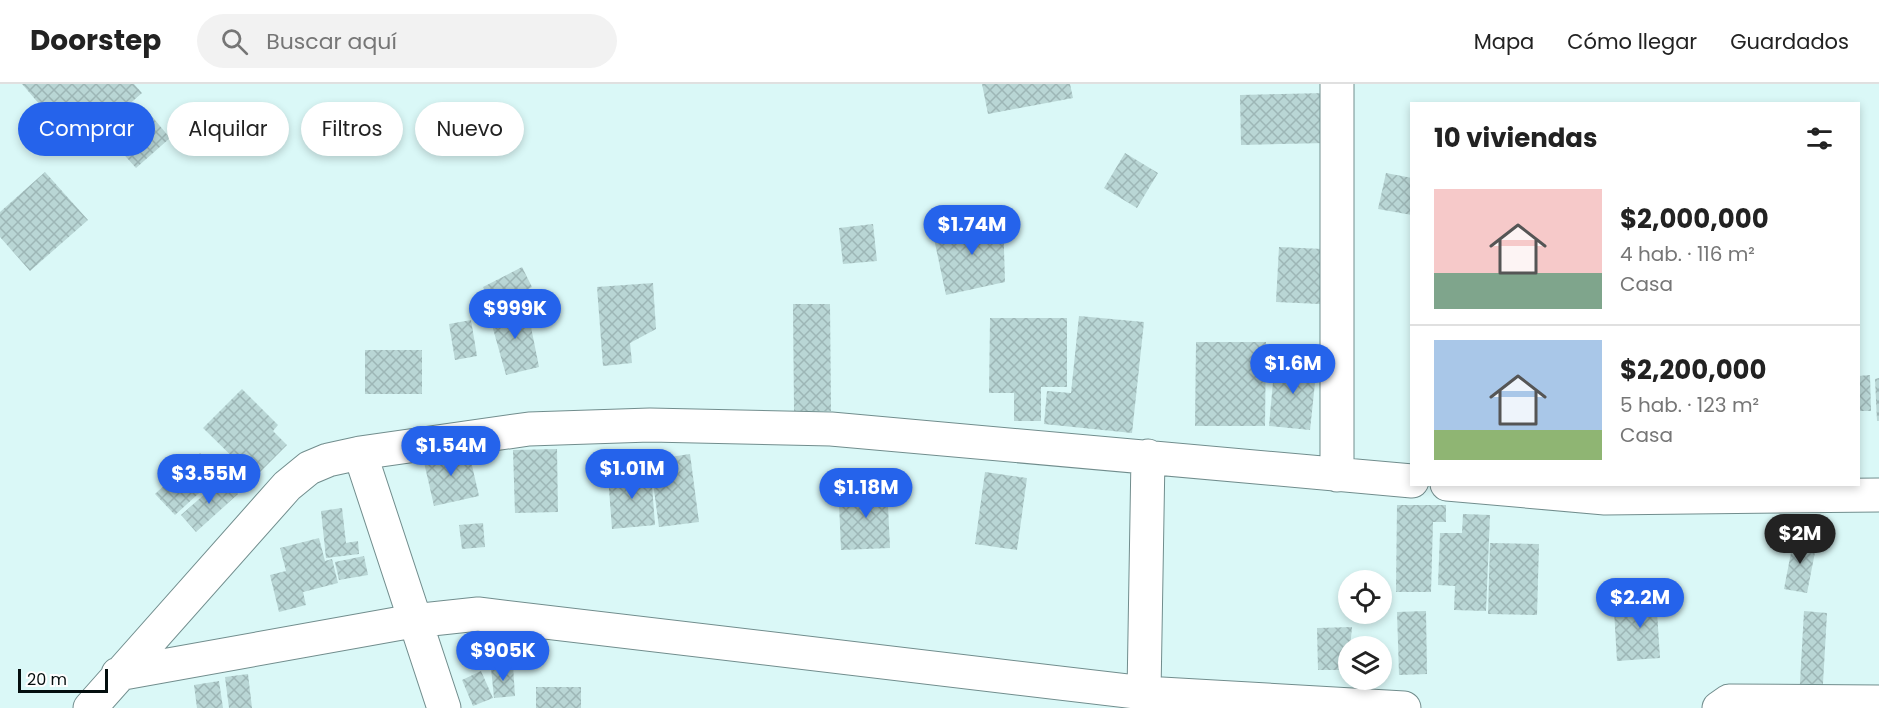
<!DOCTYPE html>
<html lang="es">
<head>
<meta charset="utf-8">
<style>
  :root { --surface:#fff; --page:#f2f2f2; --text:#222; --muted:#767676; --line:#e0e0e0; --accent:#2563eb }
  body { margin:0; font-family:Poppins,sans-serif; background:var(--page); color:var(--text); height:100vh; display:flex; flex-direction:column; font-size:22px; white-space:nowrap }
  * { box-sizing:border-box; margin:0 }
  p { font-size:20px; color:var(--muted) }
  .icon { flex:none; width:33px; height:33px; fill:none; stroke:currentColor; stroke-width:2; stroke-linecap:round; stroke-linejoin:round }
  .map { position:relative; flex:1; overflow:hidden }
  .details { position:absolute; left:1410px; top:18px; width:450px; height:384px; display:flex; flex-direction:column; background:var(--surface); border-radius:0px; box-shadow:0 3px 9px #0003 }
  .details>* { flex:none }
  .hud { position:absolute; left:18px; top:18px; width:570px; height:54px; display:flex; gap:12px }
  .controls { position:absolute; left:1338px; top:486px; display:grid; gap:12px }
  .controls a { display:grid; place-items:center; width:54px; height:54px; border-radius:50%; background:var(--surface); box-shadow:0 3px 9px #0003; font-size:30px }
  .scale { position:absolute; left:18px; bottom:15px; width:90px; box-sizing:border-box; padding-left:6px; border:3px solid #040e0e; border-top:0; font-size:16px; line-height:21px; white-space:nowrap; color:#040e0e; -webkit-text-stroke:4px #fefefe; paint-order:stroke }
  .price { position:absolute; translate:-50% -51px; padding:0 14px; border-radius:21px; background:var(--accent); color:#fff; font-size:20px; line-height:39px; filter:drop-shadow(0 2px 3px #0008) }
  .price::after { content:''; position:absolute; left:50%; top:36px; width:18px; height:14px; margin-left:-9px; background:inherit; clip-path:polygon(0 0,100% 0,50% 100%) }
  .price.current { background:#222; color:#fff }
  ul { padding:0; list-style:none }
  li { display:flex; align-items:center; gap:18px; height:150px; padding:0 24px }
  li+li { border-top:2px solid var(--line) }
  li span { display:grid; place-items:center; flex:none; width:168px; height:120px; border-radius:0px; color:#555 }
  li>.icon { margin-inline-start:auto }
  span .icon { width:72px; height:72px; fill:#fffc; stroke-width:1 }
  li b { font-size:26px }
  h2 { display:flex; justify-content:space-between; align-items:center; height:72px; padding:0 24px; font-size:26px }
  .chip { padding:0 21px; border-radius:27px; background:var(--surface); box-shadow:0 3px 9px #0003; font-size:21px; line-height:54px }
  .chip.current { background:var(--accent); color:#fff }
  header { display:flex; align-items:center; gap:36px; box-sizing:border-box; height:84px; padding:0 30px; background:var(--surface); border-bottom:2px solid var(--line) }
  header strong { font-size:28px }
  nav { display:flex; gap:33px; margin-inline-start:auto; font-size:21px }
  .search { width:420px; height:54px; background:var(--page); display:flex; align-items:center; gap:15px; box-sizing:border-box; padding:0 21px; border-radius:33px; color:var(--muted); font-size:22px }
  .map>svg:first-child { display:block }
  .building { fill:url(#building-cross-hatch) }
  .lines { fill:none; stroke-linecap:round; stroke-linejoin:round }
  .minor-casing { stroke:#718d8d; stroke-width:35 }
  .minor { stroke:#fff; stroke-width:33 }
</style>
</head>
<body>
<header>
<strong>Doorstep</strong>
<div class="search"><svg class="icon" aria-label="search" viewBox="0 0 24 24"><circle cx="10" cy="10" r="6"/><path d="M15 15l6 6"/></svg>Buscar aquí</div>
<nav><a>Mapa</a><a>Cómo llegar</a><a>Guardados</a></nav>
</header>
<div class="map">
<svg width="1879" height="624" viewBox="0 0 1879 624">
  <defs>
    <pattern id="building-cross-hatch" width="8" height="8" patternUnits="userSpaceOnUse" patternTransform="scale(1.5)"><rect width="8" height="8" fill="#b9d6d5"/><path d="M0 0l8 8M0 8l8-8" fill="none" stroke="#9db6b6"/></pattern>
  </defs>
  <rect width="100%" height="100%" fill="#daf8f7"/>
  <path class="building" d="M22 0H134L142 9 78 65Z
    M982 0H1070L1073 14 988 30Z
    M1326 9 1327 59 1241 61 1240 11Z
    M144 23 170 54 136 84 109 54Z
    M1125 69 1158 89 1137 124 1104 104Z
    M45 88 88 136 30 187 0 153V128Z
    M1386 89 1412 94V131L1378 125Z
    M1003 133 1005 198 946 211 933 150Z
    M873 140 877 177 843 180 839 144Z
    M1279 163 1323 165 1320 220 1276 218Z
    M522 183 532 203 480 229 475 220 488 213 483 203Z
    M653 199 656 245 630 259 632 279 603 282 597 203Z
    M526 218 539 283 506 291 490 234Z
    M793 220H830L831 327H794Z
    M1079 232 1144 238 1132 349 1044 340 1047 307 1071 309Z
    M990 234H1067V303H1041V337H1014V309H989Z
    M471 236 477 272 455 276 449 240Z
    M1196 258H1266L1265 342H1195Z
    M365 266H422V310H365Z
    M1275 276 1317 280 1310 346 1269 342Z
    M1870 291 1871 327H1858V292Z
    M1879 294V337H1877L1875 295Z
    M242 305 278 341 273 347 287 361 254 394 203 344Z
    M468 364 479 412 434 422 423 374Z
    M557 365 558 428 515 429 513 366Z
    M200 369 220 390 175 431 155 410Z
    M690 370 699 438 659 443 650 376Z
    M651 388 655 441 612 445 608 392Z
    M985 388 1027 394 1017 466 975 460Z
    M223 394 238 410 196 448 181 431Z
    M887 401 890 464 841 466 839 419 854 418 853 402Z
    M1397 421H1446V438H1433L1431 508H1396Z
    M342 424 346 459 358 457 359 470 326 474 321 427Z
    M1463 430 1490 431 1486 527 1454 526 1455 502 1438 501 1440 449H1462Z
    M483 439 485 463 462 465 459 441Z
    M1794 453 1817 458 1807 509 1784 505Z
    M319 454 325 477 332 475 338 499 303 508 306 521 279 528 270 491 286 487 280 464Z
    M1490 459 1539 460 1537 531 1488 530Z
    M364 472 368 491 339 496 335 478Z
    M1668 511 1669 527 1657 528 1660 574 1617 577 1614 526 1633 525 1632 513Z
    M1426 527 1427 590 1399 591 1397 528Z
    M1804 527 1827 529 1822 617 1799 616Z
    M1352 543 1348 586H1318L1317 544Z
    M513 582 515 612 494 614 491 584Z
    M481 587 493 614 473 622 462 596Z
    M248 590 252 624H229L225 593Z
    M219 597 223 624H197L194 601Z
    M536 603H581V624H536Z"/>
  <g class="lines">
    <defs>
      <path id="minor" d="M1337 0V391
        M360 369 444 624
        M1447 400 1605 414 1879 411
        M118 590 413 537 478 530 1144 609 1404 624
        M1144 609 1148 372
        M90 624 287 402 309 384 328 376 360 369 529 345 650 341 831 345 1412 397
        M1719 624 1729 617 1879 618"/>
    </defs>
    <use href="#minor" class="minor-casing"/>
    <use href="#minor" class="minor"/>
  </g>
</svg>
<div class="controls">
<a><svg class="icon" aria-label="locate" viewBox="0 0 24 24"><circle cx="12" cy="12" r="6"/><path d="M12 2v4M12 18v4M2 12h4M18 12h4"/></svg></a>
<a><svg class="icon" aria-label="layers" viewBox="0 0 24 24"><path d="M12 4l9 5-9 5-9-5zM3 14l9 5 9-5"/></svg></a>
</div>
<div class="scale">20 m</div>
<b class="price" style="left:972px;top:172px">$1.74M</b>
<b class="price" style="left:515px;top:256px">$999K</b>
<b class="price" style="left:1293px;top:311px">$1.6M</b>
<b class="price" style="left:451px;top:393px">$1.54M</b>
<b class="price" style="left:632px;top:416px">$1.01M</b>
<b class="price" style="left:209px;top:421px">$3.55M</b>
<b class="price" style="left:866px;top:435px">$1.18M</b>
<b class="price current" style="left:1800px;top:481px">$2M</b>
<b class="price" style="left:1640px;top:545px">$2.2M</b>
<b class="price" style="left:503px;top:598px">$905K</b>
<div class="hud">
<a class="chip current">Comprar</a>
<a class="chip">Alquilar</a>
<a class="chip">Filtros</a>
<a class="chip">Nuevo</a>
</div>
<section class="details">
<h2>10 viviendas<svg class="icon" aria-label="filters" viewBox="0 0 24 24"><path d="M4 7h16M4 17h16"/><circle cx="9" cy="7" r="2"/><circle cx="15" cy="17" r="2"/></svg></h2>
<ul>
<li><span style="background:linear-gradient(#f6c9c9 70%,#7fa58c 0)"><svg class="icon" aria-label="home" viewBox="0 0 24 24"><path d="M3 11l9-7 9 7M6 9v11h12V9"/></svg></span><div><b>$2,000,000</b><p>4 hab. · 116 m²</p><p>Casa</p></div></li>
<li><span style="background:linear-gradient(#a9c7e8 75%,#8fb573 0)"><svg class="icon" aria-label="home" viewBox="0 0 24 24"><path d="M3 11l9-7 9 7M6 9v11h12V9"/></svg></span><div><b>$2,200,000</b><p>5 hab. · 123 m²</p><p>Casa</p></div></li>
</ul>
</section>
</div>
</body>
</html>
